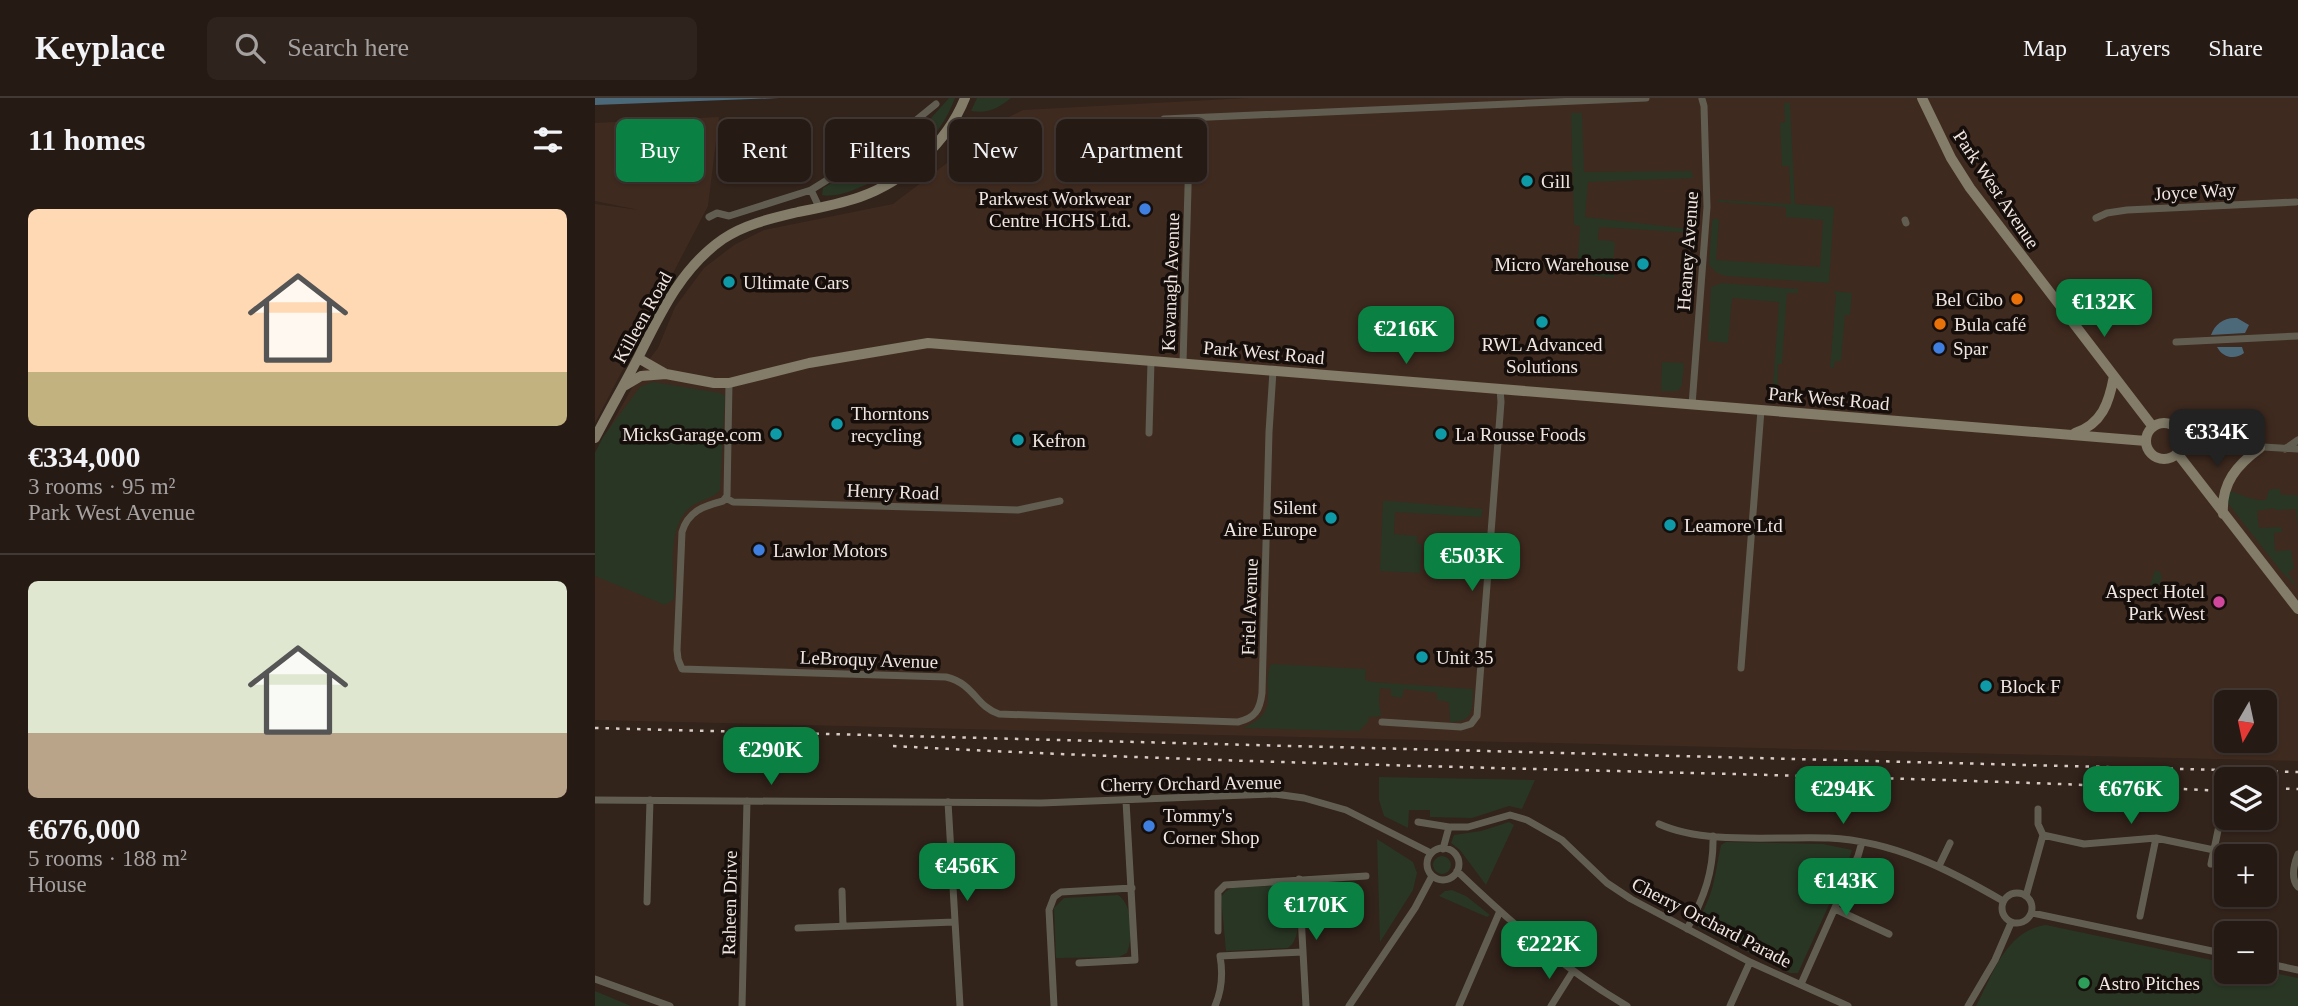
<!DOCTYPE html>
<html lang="en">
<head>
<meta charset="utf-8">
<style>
  :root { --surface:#261a14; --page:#2e231d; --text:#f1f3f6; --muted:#a4a1a0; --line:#423834; --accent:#0b8043 }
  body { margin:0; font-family:"Times New Roman",serif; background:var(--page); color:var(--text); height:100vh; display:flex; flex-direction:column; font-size:26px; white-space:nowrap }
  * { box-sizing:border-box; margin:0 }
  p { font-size:23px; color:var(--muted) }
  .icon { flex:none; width:38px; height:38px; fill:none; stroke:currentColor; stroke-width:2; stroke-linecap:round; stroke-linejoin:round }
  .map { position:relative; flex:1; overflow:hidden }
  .drawer { display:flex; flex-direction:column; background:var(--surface); width:595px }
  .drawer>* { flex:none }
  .hud { position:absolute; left:21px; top:21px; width:665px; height:63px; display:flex; gap:14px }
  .needle { width:46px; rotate:189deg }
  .buttons { position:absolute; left:1619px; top:592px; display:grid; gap:14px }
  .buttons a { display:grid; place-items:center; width:63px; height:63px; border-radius:10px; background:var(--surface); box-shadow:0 2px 5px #0004,0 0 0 2px var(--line); font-size:35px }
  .price { position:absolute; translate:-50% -60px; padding:0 16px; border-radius:14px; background:var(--accent); color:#fff; font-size:23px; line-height:46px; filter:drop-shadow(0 2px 4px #0008) }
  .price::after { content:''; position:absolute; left:50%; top:42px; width:21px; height:16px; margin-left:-10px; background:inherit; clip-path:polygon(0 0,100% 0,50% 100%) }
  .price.selected { background:#222; color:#fff }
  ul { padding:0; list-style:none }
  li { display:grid; align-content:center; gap:14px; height:371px; padding:0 28px }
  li+li { border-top:2px solid var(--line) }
  li span { display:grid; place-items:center; height:217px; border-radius:10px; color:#555 }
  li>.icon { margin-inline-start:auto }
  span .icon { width:126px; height:126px; fill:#fffc; stroke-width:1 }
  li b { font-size:30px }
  h2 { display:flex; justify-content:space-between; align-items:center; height:84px; padding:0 28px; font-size:30px }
  .chip { padding:0 24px; border-radius:10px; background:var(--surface); box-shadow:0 2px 5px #0004,0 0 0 2px var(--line); font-size:24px; line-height:63px }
  .chip.selected { background:var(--accent); color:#fff }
  header { display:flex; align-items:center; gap:42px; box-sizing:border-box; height:98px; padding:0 35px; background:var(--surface); border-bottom:2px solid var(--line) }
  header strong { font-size:33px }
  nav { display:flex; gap:38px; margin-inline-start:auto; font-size:24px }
  .search { width:490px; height:63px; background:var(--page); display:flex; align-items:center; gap:18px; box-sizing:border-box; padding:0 24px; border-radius:10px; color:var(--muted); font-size:26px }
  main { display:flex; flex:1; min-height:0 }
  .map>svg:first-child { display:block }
  .built { fill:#3f2a1f; fill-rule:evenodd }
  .green { fill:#293624 }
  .water { fill:#4c697a }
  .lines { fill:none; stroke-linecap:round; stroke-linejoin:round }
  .street { stroke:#615e51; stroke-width:7 }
  .secondary { stroke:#827c69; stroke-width:10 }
  .rail { stroke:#d7cbc6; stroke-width:2.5; stroke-dasharray:3.5 7; stroke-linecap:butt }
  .culture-dot { fill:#0f9aa8; stroke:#150e0a; stroke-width:2.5 }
  .shop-dot { fill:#3f7fe0; stroke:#150e0a; stroke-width:2.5 }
  .food-dot { fill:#e8710a; stroke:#150e0a; stroke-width:2.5 }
  .hotel-dot { fill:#d1479c; stroke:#150e0a; stroke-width:2.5 }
  .leisure-dot { fill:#2e9e5b; stroke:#150e0a; stroke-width:2.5 }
  .labels { text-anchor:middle; stroke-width:7; stroke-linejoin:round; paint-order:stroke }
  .poi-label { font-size:19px; fill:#f1e6e1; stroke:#150e0a; text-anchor:start }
  .street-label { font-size:19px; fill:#f1e6e1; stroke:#150e0a }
</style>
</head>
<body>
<header>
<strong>Keyplace</strong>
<div class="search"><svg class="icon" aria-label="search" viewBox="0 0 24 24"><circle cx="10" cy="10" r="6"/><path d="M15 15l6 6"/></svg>Search here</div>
<nav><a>Map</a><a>Layers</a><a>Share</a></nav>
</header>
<main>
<section class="drawer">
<h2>11 homes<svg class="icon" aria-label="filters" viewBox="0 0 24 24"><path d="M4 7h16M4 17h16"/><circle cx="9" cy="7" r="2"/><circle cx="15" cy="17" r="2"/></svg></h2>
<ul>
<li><span style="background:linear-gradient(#ffd9b3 75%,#c2b280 0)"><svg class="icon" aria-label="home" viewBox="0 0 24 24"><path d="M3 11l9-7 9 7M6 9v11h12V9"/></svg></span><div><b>€334,000</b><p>3 rooms · 95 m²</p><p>Park West Avenue</p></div></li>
<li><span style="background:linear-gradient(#dfe7d0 70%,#b9a48a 0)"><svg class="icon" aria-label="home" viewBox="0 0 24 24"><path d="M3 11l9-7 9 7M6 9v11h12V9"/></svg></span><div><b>€676,000</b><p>5 rooms · 188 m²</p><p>House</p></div></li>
</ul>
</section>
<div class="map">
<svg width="1703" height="908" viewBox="0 0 1703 908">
  <rect width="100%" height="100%" fill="#32231b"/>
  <path class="built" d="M653 0H1703V663L0 622V355L50 267 63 250 80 209 109 170 139 147 169 132 298 106 352 65 379 29 402 25 428 12ZM1631 604H1670V642H1631Z
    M124 19 113 108 0 325V106L44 112 0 103V25Z"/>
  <path class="green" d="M354 0H360C344 44 306 74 263 90 252 95 239 99 227 97L228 90 284 59 329 28Z
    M382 0H416C403 10 394 16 376 13Z
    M1189 5H1195L1200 106 1239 109 1234 185 1131 178 1122 175 1114 167 1117 123 1120 120 1124 122 1121 162 1225 169 1228 122 1191 119V109L1124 104 1123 102 1196 106 1194 68H1187L1185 25 1190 24Z
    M976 15H987L989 74 1097 73 1098 80 993 84 990 119 1096 131 1101 129 1100 135 1004 129 1003 142 1018 143 1020 146 1017 174 1019 175V180L982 176 985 128 979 127Z
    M1126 185 1203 191V195H1192L1187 266H1183L1182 303 1177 302 1184 204 1137 200 1133 245 1113 243 1116 189Z
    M1238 193 1257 195 1255 217H1250L1246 263H1240L1239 270 1235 269 1241 197Z
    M1067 264 1089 265 1087 287 1083 293H1066Z
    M58 284 125 295 130 298 125 392C120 400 106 401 97 408 71 428 79 471 79 501L70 507 0 478V355L8 339 45 289Z
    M1678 391H1685L1686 397H1703V430L1701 411 1680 412 1679 410 1662 413 1664 430 1686 429 1687 434 1679 435 1680 453 1696 452 1699 470 1693 475 1703 490 1686 473 1632 404V392C1646 396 1657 403 1671 402L1674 392Z
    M788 403H795L888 411 886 419 800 414 799 436 822 438V445L827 447 825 475 785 473Z
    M883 461 887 464 886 479 832 476 833 471 872 475 876 462Z
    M1560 472 1565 474 1567 479 1562 493 1558 495 1554 491Z
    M676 566 771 571 770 582 777 584 878 591C877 610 880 624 855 624L854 604 842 602V595L809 591 807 600 796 598V591L785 590 784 604 786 618 774 619 773 624 764 633 648 630C688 613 665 594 676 566Z
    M784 679 940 682 927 711 914 708 877 720 835 719V712H814L813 730 789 718 784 702Z
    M914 724 919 727 891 787 865 752 856 745 859 737 886 733Z
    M782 741 818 764 822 775 818 792 785 844Z
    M1131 744 1228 746 1257 752 1253 765 1203 875H1195L1103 829 1102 824C1120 794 1119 780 1126 747Z
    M838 767a9 9 0 1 1 18 0a9 9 0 1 1-18 0Z
    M690 787 698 791C704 806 708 840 693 850L631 853 626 799 631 793 637 790Z
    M857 792 871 798 895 817 892 819 844 798 850 793Z
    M523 797C538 806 538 839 532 855L524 859 461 860 459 810 469 800Z
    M1451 827 1631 865V873H1670L1703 880V908H1381C1398 876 1411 832 1451 827Z
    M0 893 36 908H0Z"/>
  <path class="water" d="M0 0H184L0 7Z
    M1642 220 1654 227 1650 235 1616 237C1620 226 1629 219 1642 220Z
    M1622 249H1647L1649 255C1640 262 1628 260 1622 249Z"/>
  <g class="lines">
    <path class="street" d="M569 21 1051 0
      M216 92 224 109
      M114 119 122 115 134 118 216 92 298 41 341 6
      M1501 120 1512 115 1532 112 1701 104
      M1310 122 1311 125
      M1581 244 1703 238
      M588 265 595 20
      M134 285 132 398 128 403C109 408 93 413 87 434L82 552 83 561 87 571 351 579C380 586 380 608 404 616L643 624C660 620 665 612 667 595L674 334 678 273
      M1097 307 1112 109 1109 8 1107 1
      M554 335 556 263
      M1586 344 1703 351
      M1690 351 1703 342
      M131 400 138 404 423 412 465 403
      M1146 570 1166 312
      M787 624 866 629 876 626 882 618 906 304 905 291
      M0 702 446 705 680 696 709 700 751 712 836 755
      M353 704 365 908
      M1443 711V726L1448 737
      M823 724 854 729H873L915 717 932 722 967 742 1012 785 1036 801 1155 864 1253 908
      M1064 726C1110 747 1182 738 1234 740 1298 743 1353 771 1408 803
      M1448 737 1489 746 1561 740 1619 752
      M832 766a16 16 0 1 1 32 0a16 16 0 1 1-32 0Z
      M848 751 854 729
      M1703 756C1699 766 1695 780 1703 789
      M1616 766 1626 718
      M1344 768 1355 745
      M862 773C914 823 970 872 1032 908
      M704 781 711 908
      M247 793 248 828
      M1407 810a15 15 0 1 1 30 0a15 15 0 1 1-30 0Z
      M1431 798 1448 737
      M52 804 55 702
      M1240 811 1294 836
      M1437 815 1631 856
      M1545 818 1561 740
      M203 830 359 824
      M1092 831C1109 800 1119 773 1118 738
      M623 833V794L630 787 771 778
      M484 865 540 862 531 703
      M1670 865 1703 872
      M0 881 75 908
      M1206 886 1263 758 1267 744
      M147 908 152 703
      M459 908 454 812 459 799 466 794 537 790
      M620 908C627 892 628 875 625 858L708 854
      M754 908 820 810 837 778
      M864 908 905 813
      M956 908 978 873
      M1135 908 1155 864
      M1373 908 1400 862 1416 825"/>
    <path class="secondary" d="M1327 0 1356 60 1375 90 1558 329
      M43 260 71 276 119 285H134L214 265 333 245 1551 343
      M29 288 46 278 71 276
      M1551 343a18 18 0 1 1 36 0a18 18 0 1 1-36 0Z
      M1480 335C1507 326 1514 305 1519 278
      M0 340C14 313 29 287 43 260 65 216 86 170 128 141 150 126 178 120 203 114 224 110 245 106 265 99 310 83 352 45 370 0
      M1582 355 1703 511
      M1628 416C1626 385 1642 367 1665 350"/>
    <path class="rail" d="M0 630 1703 674
      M298 648C742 672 1187 672 1631 693
      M1670 690 1703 691"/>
  </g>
  <g class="culture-dot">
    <circle cx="932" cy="83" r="7"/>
    <circle cx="1048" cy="166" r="7"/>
    <circle cx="134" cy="184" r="7"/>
    <circle cx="947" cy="224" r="7"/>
    <circle cx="242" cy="326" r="7"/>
    <circle cx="181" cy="336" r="7"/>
    <circle cx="846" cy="336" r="7"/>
    <circle cx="423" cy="342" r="7"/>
    <circle cx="736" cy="420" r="7"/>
    <circle cx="1075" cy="427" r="7"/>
    <circle cx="827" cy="559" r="7"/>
    <circle cx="1391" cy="588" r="7"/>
  </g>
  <g class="shop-dot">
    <circle cx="550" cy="111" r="7"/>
    <circle cx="1344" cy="250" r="7"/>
    <circle cx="164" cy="452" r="7"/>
    <circle cx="554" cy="728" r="7"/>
  </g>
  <g class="food-dot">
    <circle cx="1422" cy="201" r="7"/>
    <circle cx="1345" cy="226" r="7"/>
  </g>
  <circle class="hotel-dot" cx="1624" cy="504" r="7"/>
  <circle class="leisure-dot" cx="1489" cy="885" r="7"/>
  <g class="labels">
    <g class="poi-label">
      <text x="946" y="90">Gill</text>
      <text x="536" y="107" text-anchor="end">Parkwest Workwear<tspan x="536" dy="22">Centre HCHS Ltd.</tspan></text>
      <text x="1034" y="173" text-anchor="end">Micro Warehouse</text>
      <text x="148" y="191">Ultimate Cars</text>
      <text x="1408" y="208" text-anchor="end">Bel Cibo</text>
      <text x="1359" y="233">Bula café</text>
      <text x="947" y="253" text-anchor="middle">RWL Advanced<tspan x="947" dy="22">Solutions</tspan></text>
      <text x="1358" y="257">Spar</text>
      <text x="256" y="322">Thorntons<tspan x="256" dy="22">recycling</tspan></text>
      <text x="167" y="343" text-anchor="end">MicksGarage.com</text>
      <text x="860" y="343">La Rousse Foods</text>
      <text x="437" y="349">Kefron</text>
      <text x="722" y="416" text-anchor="end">Silent<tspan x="722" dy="22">Aire Europe</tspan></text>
      <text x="1089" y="434">Leamore Ltd</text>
      <text x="178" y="459">Lawlor Motors</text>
      <text x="1610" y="500" text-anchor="end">Aspect Hotel<tspan x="1610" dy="22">Park West</tspan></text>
      <text x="841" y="566">Unit 35</text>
      <text x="1405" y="595">Block F</text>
      <text x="568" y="724">Tommy's<tspan x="568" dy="22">Corner Shop</tspan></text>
      <text x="1503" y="892">Astro Pitches</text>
    </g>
    <g class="street-label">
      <text transform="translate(1402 91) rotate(56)" y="7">Park West Avenue</text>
      <text transform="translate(1600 93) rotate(-3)" y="7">Joyce Way</text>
      <text transform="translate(1092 153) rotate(-86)" y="7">Heaney Avenue</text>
      <text transform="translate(575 184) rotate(-88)" y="7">Kavanagh Avenue</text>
      <text transform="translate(47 219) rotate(-61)" y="7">Killeen Road</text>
      <text transform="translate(669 254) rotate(5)" y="7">Park West Road</text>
      <text transform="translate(1234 300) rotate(5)" y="7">Park West Road</text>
      <text transform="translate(298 393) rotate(2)" y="7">Henry Road</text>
      <text transform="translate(654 509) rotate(-88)" y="7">Friel Avenue</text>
      <text transform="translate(274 561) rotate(2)" y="7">LeBroquy Avenue</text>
      <text transform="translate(596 685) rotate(-1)" y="7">Cherry Orchard Avenue</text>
      <text transform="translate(134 805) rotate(-89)" y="7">Raheen Drive</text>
      <text transform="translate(1117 824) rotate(27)" y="7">Cherry Orchard Parade</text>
    </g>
  </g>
</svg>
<div class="buttons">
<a><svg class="needle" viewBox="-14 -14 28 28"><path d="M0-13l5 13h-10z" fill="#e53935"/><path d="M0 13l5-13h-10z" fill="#a4a1a0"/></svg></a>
<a><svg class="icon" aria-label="layers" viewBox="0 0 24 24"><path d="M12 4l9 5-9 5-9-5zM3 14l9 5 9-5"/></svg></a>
<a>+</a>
<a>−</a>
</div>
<b class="price" style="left:1509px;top:241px">€132K</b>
<b class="price" style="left:811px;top:268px">€216K</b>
<b class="price selected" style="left:1622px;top:371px">€334K</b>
<b class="price" style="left:877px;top:495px">€503K</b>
<b class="price" style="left:176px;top:689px">€290K</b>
<b class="price" style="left:1248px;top:728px">€294K</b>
<b class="price" style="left:1536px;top:728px">€676K</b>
<b class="price" style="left:372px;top:805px">€456K</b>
<b class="price" style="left:1251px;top:820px">€143K</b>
<b class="price" style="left:721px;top:844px">€170K</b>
<b class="price" style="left:954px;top:883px">€222K</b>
<div class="hud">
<a class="chip selected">Buy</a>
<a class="chip">Rent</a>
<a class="chip">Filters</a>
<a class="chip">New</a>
<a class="chip">Apartment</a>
</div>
</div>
</main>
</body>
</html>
